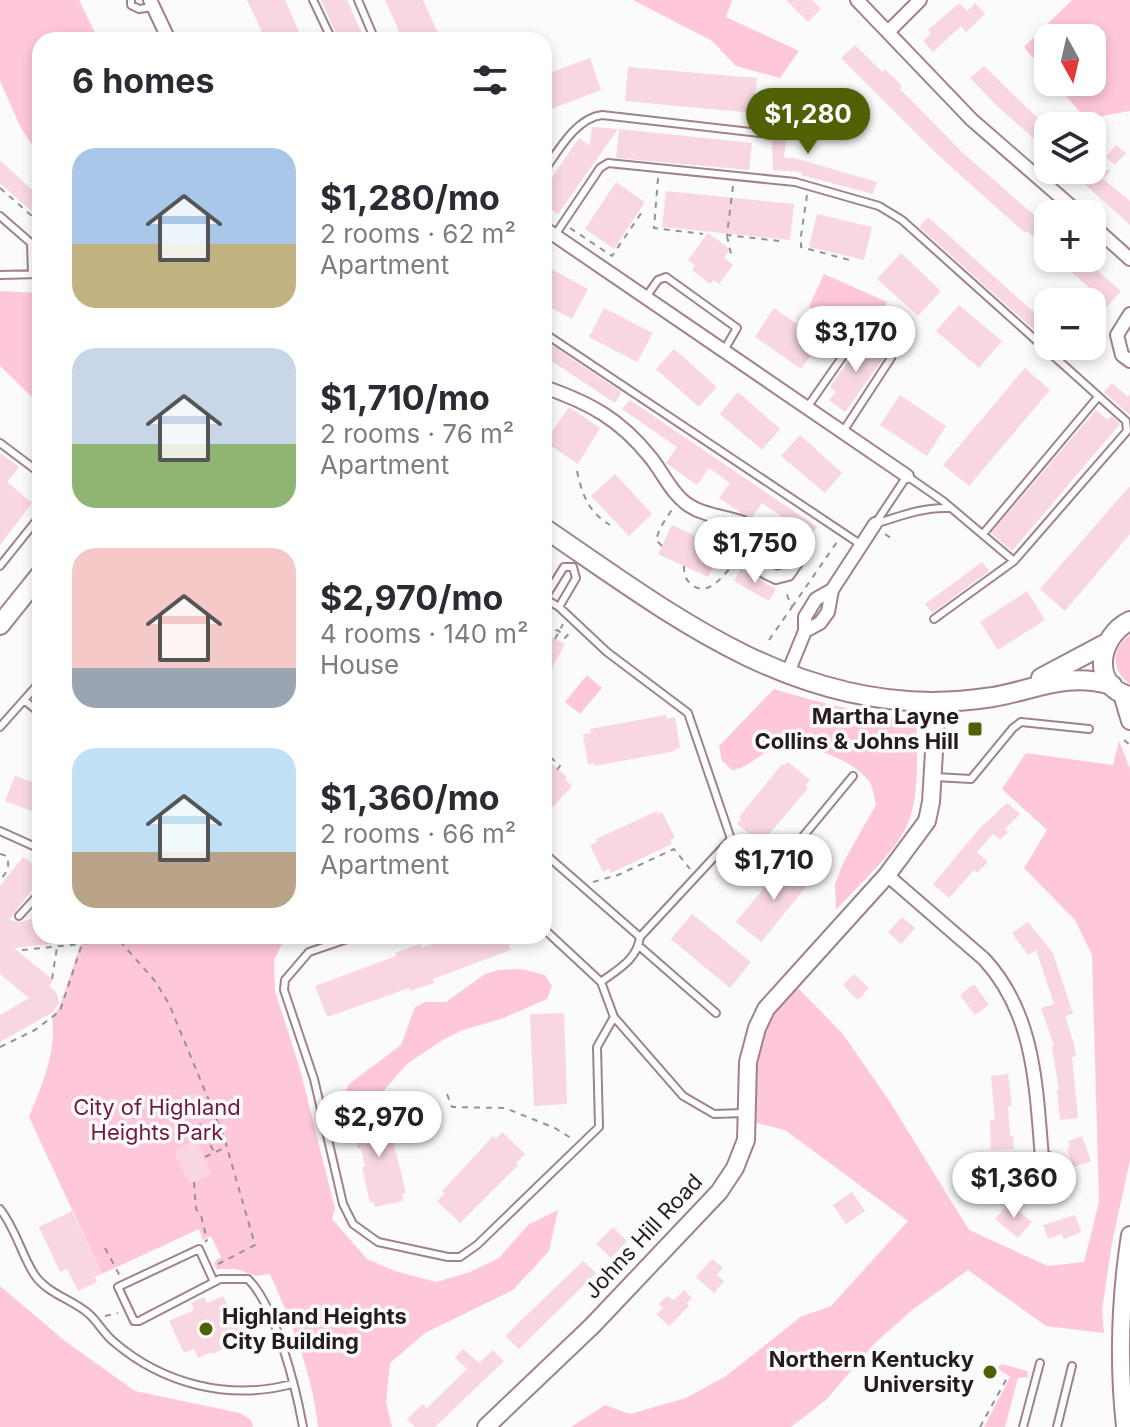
<!DOCTYPE html>
<html lang="en">
<head>
<meta charset="utf-8">
<style>
  :root { --surface:#fff; --page:#f2f2f3; --text:#2b2b33; --muted:#7c7c81; --accent:#506105 }
  body { margin:0; font-family:Inter,sans-serif; background:var(--page); color:var(--text); height:100vh; display:flex; flex-direction:column; font-size:30px; white-space:nowrap }
  * { box-sizing:border-box; margin:0 }
  p { font-size:26px; color:var(--muted) }
  .icon { flex:none; width:44px; height:44px; fill:none; stroke:currentColor; stroke-width:2; stroke-linecap:round; stroke-linejoin:round }
  .map { position:relative; flex:1; overflow:hidden }
  .drawer { position:absolute; left:32px; top:32px; width:520px; height:912px; display:flex; flex-direction:column; background:var(--surface); border-radius:24px; box-shadow:0 4px 12px #0003 }
  .drawer>* { flex:none }
  .needle { width:52px; rotate:172deg }
  .fabs { position:absolute; left:1034px; top:24px; display:grid; gap:16px }
  .fabs a { display:grid; place-items:center; width:72px; height:72px; border-radius:16px; background:var(--surface); box-shadow:0 4px 12px #0003; font-size:40px }
  .price { position:absolute; translate:-50% -68px; padding:0 18px; border-radius:28px; background:#fff; color:#222; font-size:26px; line-height:52px; filter:drop-shadow(0 2px 4px #0008) }
  .price::after { content:''; position:absolute; left:50%; top:48px; width:24px; height:18px; margin-left:-12px; background:inherit; clip-path:polygon(0 0,100% 0,50% 100%) }
  .price.active { background:var(--accent); color:#fff }
  ul { padding:0; list-style:none }
  li { display:flex; align-items:center; gap:24px; height:200px; padding:0 40px }
  li span { display:grid; place-items:center; flex:none; width:224px; height:160px; border-radius:24px; color:#555 }
  li>.icon { margin-inline-start:auto }
  span .icon { width:96px; height:96px; fill:#fffc; stroke-width:1 }
  li b { font-size:34px }
  h2 { display:flex; justify-content:space-between; align-items:center; height:96px; padding:0 40px; font-size:34px }
  .map>svg:first-child { display:block }
  .green { fill:#ffc8da }
  .building { fill:#f8d7e1 }
  .lines { fill:none; stroke-linecap:round; stroke-linejoin:round }
  .service-casing { stroke:#a0828c; stroke-width:10 }
  .minor-casing { stroke:#a0828c; stroke-width:16 }
  .tertiary-casing { stroke:#a0828c; stroke-width:20 }
  .secondary-casing { stroke:#a0828c; stroke-width:22 }
  .path { stroke:#969193; stroke-width:2; stroke-dasharray:6 6; stroke-linecap:butt }
  .service { stroke:#fff; stroke-width:6 }
  .minor { stroke:#fff; stroke-width:12 }
  .tertiary { stroke:#fff; stroke-width:16 }
  .secondary { stroke:#fff; stroke-width:18 }
  .poi-dot { fill:#506105; stroke:#fbfbfb; stroke-width:3 }
  .labels { text-anchor:middle; stroke-width:7; stroke-linejoin:round; paint-order:stroke }
  .poi-label { font-size:22px; font-weight:bold; fill:#261b1f; stroke:#fbfbfb; text-anchor:end }
  .park-label { font-size:22px; fill:#721842; stroke:#fbfbfb }
  .street-label { font-size:22px; fill:#261b1f; stroke:#fbfbfb }
</style>
</head>
<body>
<div class="map">
<svg width="1130" height="1427" viewBox="0 0 1130 1427">
  <rect width="100%" height="100%" fill="#fbfbfb"/>
  <path class="green" d="M0 0H79L96 35 95 40H40V157L21 128 0 81Z
    M633 0H732L726 17 799 51 780 78 736 66 712 41Z
    M1072 0H1130V111L1086 119 1054 82H1092V38H1048V75L1024 47Z
    M824 274 887 302 872 336 809 307Z
    M0 291 40 293V405L0 366Z
    M1130 635V684C1111 671 1111 648 1130 635Z
    M587 675 602 688 580 714 565 702Z
    M774 689C822 704 867 714 917 719 916 750 920 787 910 818 899 850 859 884 836 910L835 884 844 861 876 805C874 797 873 787 869 781 852 759 803 740 777 748 759 752 752 767 732 770L722 761 719 746Z
    M1119 741 1130 769V1160L1112 1243 1102 1310 1104 1333 1046 1326 968 1270 912 1310 875 1343 826 1400 791 1427H571L605 1405 630 1414 686 1398 726 1376 802 1316 831 1306 908 1221 785 1130 753 1122 758 1049 769 1018 794 984 842 1033 890 1102 969 1230 1048 1266 1084 1262 1099 1202 1092 955 1075 920 1024 868 1047 830 1002 789 1026 753 1113 765Z
    M90 936H286L274 960 275 991 300 1069 335 1209 332 1219 367 1259 395 1271 436 1282 470 1272 499 1258 528 1225 558 1210 549 1251 513 1290 425 1333 390 1363 386 1402 392 1427H318C313 1375 291 1321 270 1274L257 1276 236 1269H216L214 1262 221 1257 211 1236 203 1240 199 1229 102 1274 29 1117C42 1085 57 1051 52 1017L59 1008 82 940 91 938Z
    M522 969 545 975 552 986 547 999 501 1019 463 1030 444 1039 407 1064 377 1098 349 1102 344 1096 349 1084 401 1045 415 1007 425 1002H446L485 974 498 970Z
    M0 1286 65 1341 135 1391 240 1413 251 1420 253 1427H0Z
    M1002 1364 1027 1371 1028 1377 1018 1378 1005 1427H984L1010 1377 997 1368Z"/>
  <path class="building" d="M247 0H285L301 36 292 40H266Z
    M321 0H347L365 40H339Z
    M385 0H423L441 40H403Z
    M786 0H812L821 9 808 22Z
    M959 3 967 11 975 3 985 14 966 32 961 26 933 52 923 41 931 34 928 30Z
    M855 45 882 72 885 69 902 86 900 89 963 153 1048 227V250L1027 231 1025 233 938 155 841 58Z
    M590 58 601 90 548 110 544 99V75Z
    M984 66 1048 128V151L997 106 970 78Z
    M628 67 757 78 753 113 625 101Z
    M778 92 791 93 784 158H794L877 182 873 194 801 175 802 172 773 170 772 148Z
    M592 127 618 129 558 214 544 205V189L579 138 590 146Z
    M619 129 752 143 749 170 616 158Z
    M1116 145 1126 153 1115 165 1106 157Z
    M0 160 40 197V219L0 183Z
    M1069 170H1111L1103 179 1130 201V225Z
    M616 182 645 202 614 249 585 229Z
    M666 191 794 204 790 240 662 227Z
    M817 214 872 227 864 260 809 247Z
    M928 217 1047 324 1038 333 919 227Z
    M708 233 730 249 724 258 733 265 719 284 714 280 710 284 692 270 695 265 688 260Z
    M901 253 941 291 918 316 877 279Z
    M1066 258H1083L1121 291 1105 309 1096 301 1100 297 1061 263Z
    M544 265 588 289 572 319 544 304Z
    M959 305 1002 341 979 368 936 331Z
    M604 308 653 333 637 362 589 337Z
    M774 308 821 341 801 369 755 337Z
    M864 338 887 353 845 412 829 400 836 392 830 387Z
    M544 340 621 392 615 403 544 356Z
    M674 349 717 387 699 407 656 369Z
    M1025 368 1050 390 969 486 943 465Z
    M1112 383 1128 397 1130 394V415L1104 392Z
    M738 392 780 429 762 450 720 414Z
    M900 395 946 426 927 456 880 425Z
    M630 400 817 527 810 536 762 503 751 519 740 512 719 498 730 483 709 468 697 485 666 463 677 447 622 409Z
    M569 407 600 428 578 464 545 442Z
    M1096 410 1108 420 1111 416 1120 424 1012 551 991 533Z
    M800 435 842 473 825 493 781 456Z
    M0 453 19 467 7 482 32 503 0 545Z
    M615 474 652 514 629 536 591 496Z
    M1130 486V534L1065 611 1040 589Z
    M672 525 722 548 708 577 658 554Z
    M982 562 989 571 932 613 925 604Z
    M741 569 776 589 769 601 734 581Z
    M1027 591 1045 620 998 650 980 622Z
    M544 633 565 644 544 683Z
    M666 715V719L675 717 680 748 675 749V751L595 766 594 763 588 764 583 734 591 733 590 729Z
    M550 762 567 777 565 779 572 786 553 807 544 799V769Z
    M788 762 810 780 805 786 808 788 765 839 763 838 759 842 737 824 741 819 739 817 782 764 784 766Z
    M15 776 40 785V814L5 801Z
    M1007 803 1020 814 1005 829 1008 832 1000 840 993 834 977 852 988 862 977 873 974 870 949 898 933 884 980 828Z
    M657 811 658 814 662 812 675 838 670 840 672 844 611 873 609 869 603 872 590 845 597 842 596 839Z
    M23 857 40 869V879L9 920 20 922 40 917V936H61V943L14 948 53 980 49 986 56 992 59 1002 53 1012 0 1042V1015L29 998 0 974V886Z
    M786 861 811 881 761 942 736 922Z
    M692 914 751 962 730 988 671 939Z
    M902 917 915 928 901 944 888 932Z
    M1028 922 1053 953 1073 1014 1065 1016 1074 1044 1076 1056 1072 1057 1078 1118 1060 1120 1057 1090H1059L1052 1047 1054 1046 1041 1008 1054 1004 1036 950 1028 955 1012 933Z
    M454 936H506L511 950 433 979 434 983 410 991 409 988 327 1017 315 986 396 956 395 953 411 947 420 944 422 948Z
    M854 974 869 988 858 1000 843 985Z
    M974 984 989 1005 975 1015 960 995Z
    M564 1013 567 1104 534 1106 530 1014Z
    M1008 1074 1012 1106H1008L1010 1136H1013L1014 1149 991 1150 990 1120H995L991 1076Z
    M194 1093 202 1110 189 1116 181 1099Z
    M382 1110 384 1120H388L406 1193 402 1194 403 1201 375 1207 374 1202 370 1203 362 1167H365L361 1148 358 1149 353 1116Z
    M502 1132 525 1154 516 1163 518 1165 460 1223 437 1201 445 1194 442 1191 473 1158 493 1136 496 1139Z
    M1082 1136 1091 1161 1074 1167 1067 1149 1070 1148 1068 1141Z
    M196 1140 212 1174 190 1184 174 1151Z
    M1005 1168 1008 1192 988 1193 987 1169Z
    M852 1192 865 1211 846 1224 833 1205Z
    M1009 1203 1032 1222 1018 1238 995 1219Z
    M72 1211 102 1274 95 1277 97 1282 78 1291 67 1269 60 1272 39 1227Z
    M1075 1215 1081 1232 1064 1239 1062 1234 1048 1239 1043 1225Z
    M613 1227 627 1241 611 1258 596 1244Z
    M712 1259 723 1268 717 1275 724 1281 714 1293 696 1277Z
    M583 1261 596 1273 519 1349 505 1336Z
    M684 1290 692 1298 687 1303 689 1306 669 1326 656 1314 663 1308 659 1304 667 1296 674 1300Z
    M223 1296 243 1338 213 1354 212 1352 198 1358 194 1349 184 1353 169 1321 194 1310 191 1303 204 1297 207 1303Z
    M463 1349 479 1363 493 1350 504 1361 435 1427H415L407 1419 423 1404 427 1408 467 1369 455 1358Z"/>
  <g class="lines">
    <defs>
      <path id="service" d="M131 0V5L139 9 153 7
        M313 0 332 40
        M358 0 375 40
        M544 171C558 151 576 118 602 115L768 134
        M0 216 31 243 32 274
        M555 235 600 168 608 163 795 182 879 206 902 220 1126 421 1127 431 1014 561 934 619
        M0 275 40 274
        M646 297 658 280 666 277 737 328 723 352
        M544 333 860 544
        M806 409 857 336
        M842 433 891 358
        M0 443 40 473
        M875 524 907 476 943 501 1014 561
        M875 524C900 516 923 507 949 508
        M983 534 1098 397
        M0 566 40 516
        M544 598 559 607 607 652 688 713 731 839 742 850 765 852 796 845 853 776
        M544 599 564 567H573
        M559 607 576 578 573 567
        M24 700 40 713
        M0 727 40 682
        M935 777 971 779 1013 728 1021 722 1089 729
        M0 831 40 849
        M544 853 640 937C637 960 618 969 601 982
        M19 916 40 893
        M544 929 601 982 614 1017 683 1096 714 1114 744 1113
        M356 936 309 952 285 980 284 990 314 1079 343 1204 353 1224 378 1242 448 1257H460L477 1245 599 1127 597 1047 614 1017
        M640 937 731 839
        M639 946 716 1013
        M0 1209C16 1229 21 1254 34 1274 47 1294 72 1299 89 1314 98 1322 104 1334 114 1342 163 1384 229 1401 292 1384
        M214 1282 199 1249 118 1287 134 1321H139L220 1279H248C276 1307 296 1388 303 1427
        M1023 1427 1040 1363
        M1057 1427 1072 1366"/>
      <path id="minor" d="M150 0 169 40
        M857 0 972 120 1080 214
        M888 32 920 0
        M1092 225 1130 259
        M544 228 907 476
        M1130 314 1117 335 1122 355 1130 361
        M544 387C590 403 620 419 651 458 663 473 673 496 690 506 705 516 726 516 743 523L748 532
        M761 529 771 530 798 549 799 558 788 574 776 577C758 568 744 563 742 542L748 532Z
        M805 631 820 623 828 612 832 590 875 524
        M787 675 805 631V617L816 599 832 590
        M887 875 984 959C1035 1014 1036 1087 1042 1158
        M1028 1173a15 15 0 1 1 30 0a15 15 0 1 1-30 0Z"/>
      <path id="tertiary" d="M1122 694 1130 721
        M486 1427 592 1326 719 1192 735 1168 746 1140 748 1062 757 1028 766 1009 887 875 927 821 931 802 937 702
        M1125 1427C1118 1362 1120 1300 1130 1235"/>
      <path id="secondary" d="M544 528C665 610 779 701 932 702 952 702 973 700 993 697 1038 689 1065 672 1112 685
        M1130 621C1098 636 1090 687 1130 696
        M0 625 40 575
        M1041 678 1105 644"/>
    </defs>
    <use href="#service" class="service-casing"/>
    <use href="#minor" class="minor-casing"/>
    <use href="#tertiary" class="tertiary-casing"/>
    <use href="#secondary" class="secondary-casing"/>
    <path class="path" d="M658 178 654 228 703 234
      M733 186 727 235 779 241
      M0 188 40 223
      M807 195 801 236V247L853 261
      M570 228 612 256 642 212
      M727 236 731 254
      M577 471C582 494 588 512 610 525
      M885 534 895 541
      M662 546 656 540 660 528 673 508
      M684 566C684 574 685 579 691 584 708 599 723 575 734 564
      M792 607 837 542
      M544 626 559 631 565 638 571 631
      M555 639 563 624
      M769 640 792 607 785 590
      M1124 740 1130 745
      M544 747 548 755 560 766 556 771
      M0 854 7 856C10 867 7 872 0 880
      M593 882 618 875 674 849 690 869
      M22 950 81 944
      M52 979 57 947
      M0 1047 35 1030 60 1011 82 944 118 939 155 981 169 1004 224 1137 255 1245 216 1265
      M447 1094 452 1107 505 1108 555 1128 574 1140
      M194 1113 214 1152
      M205 1157 226 1147
      M194 1182 196 1209 201 1215 207 1240 205 1242
      M105 1248 120 1276
      M105 1316 118 1313
      M980 1427 1007 1378"/>
    <use href="#service" class="service"/>
    <use href="#minor" class="minor"/>
    <use href="#tertiary" class="tertiary"/>
    <use href="#secondary" class="secondary"/>
  </g>
  <g class="poi-dot">
    <rect x="967" y="721" width="16" height="16" rx="4"/>
    <circle cx="206" cy="1329" r="8"/>
    <circle cx="990" cy="1372" r="8"/>
  </g>
  <g class="labels">
    <g class="poi-label">
      <text x="959" y="724">Martha Layne<tspan x="959" dy="25">Collins &amp; Johns Hill</tspan></text>
      <text x="222" y="1324" text-anchor="start">Highland Heights<tspan x="222" dy="25">City Building</tspan></text>
      <text x="974" y="1367">Northern Kentucky<tspan x="974" dy="25">University</tspan></text>
    </g>
    <g class="park-label">
      <text x="157" y="1115">City of Highland<tspan x="157" dy="25">Heights Park</tspan></text>
    </g>
    <g class="street-label">
      <text transform="translate(643 1236) rotate(-47)" y="8">Johns Hill Road</text>
    </g>
  </g>
</svg>
<div class="fabs">
<a><svg class="needle" viewBox="-14 -14 28 28"><path d="M0-13l5 13h-10z" fill="#e53935"/><path d="M0 13l5-13h-10z" fill="#7c7c81"/></svg></a>
<a><svg class="icon" aria-label="layers" viewBox="0 0 24 24"><path d="M12 4l9 5-9 5-9-5zM3 14l9 5 9-5"/></svg></a>
<a>+</a>
<a>−</a>
</div>
<b class="price active" style="left:808px;top:156px">$1,280</b>
<b class="price" style="left:856px;top:374px">$3,170</b>
<b class="price" style="left:755px;top:585px">$1,750</b>
<b class="price" style="left:774px;top:902px">$1,710</b>
<b class="price" style="left:379px;top:1159px">$2,970</b>
<b class="price" style="left:1014px;top:1220px">$1,360</b>
<section class="drawer">
<h2>6 homes<svg class="icon" aria-label="filters" viewBox="0 0 24 24"><path d="M4 7h16M4 17h16"/><circle cx="9" cy="7" r="2"/><circle cx="15" cy="17" r="2"/></svg></h2>
<ul>
<li><span style="background:linear-gradient(#a9c7e8 60%,#c2b280 0)"><svg class="icon" aria-label="home" viewBox="0 0 24 24"><path d="M3 11l9-7 9 7M6 9v11h12V9"/></svg></span><div><b>$1,280/mo</b><p>2 rooms · 62 m²</p><p>Apartment</p></div></li>
<li><span style="background:linear-gradient(#c9d6e8 60%,#8fb573 0)"><svg class="icon" aria-label="home" viewBox="0 0 24 24"><path d="M3 11l9-7 9 7M6 9v11h12V9"/></svg></span><div><b>$1,710/mo</b><p>2 rooms · 76 m²</p><p>Apartment</p></div></li>
<li><span style="background:linear-gradient(#f6c9c9 75%,#9aa5b1 0)"><svg class="icon" aria-label="home" viewBox="0 0 24 24"><path d="M3 11l9-7 9 7M6 9v11h12V9"/></svg></span><div><b>$2,970/mo</b><p>4 rooms · 140 m²</p><p>House</p></div></li>
<li><span style="background:linear-gradient(#bfe0f5 65%,#b9a48a 0)"><svg class="icon" aria-label="home" viewBox="0 0 24 24"><path d="M3 11l9-7 9 7M6 9v11h12V9"/></svg></span><div><b>$1,360/mo</b><p>2 rooms · 66 m²</p><p>Apartment</p></div></li>
</ul>
</section>
</div>
</body>
</html>
